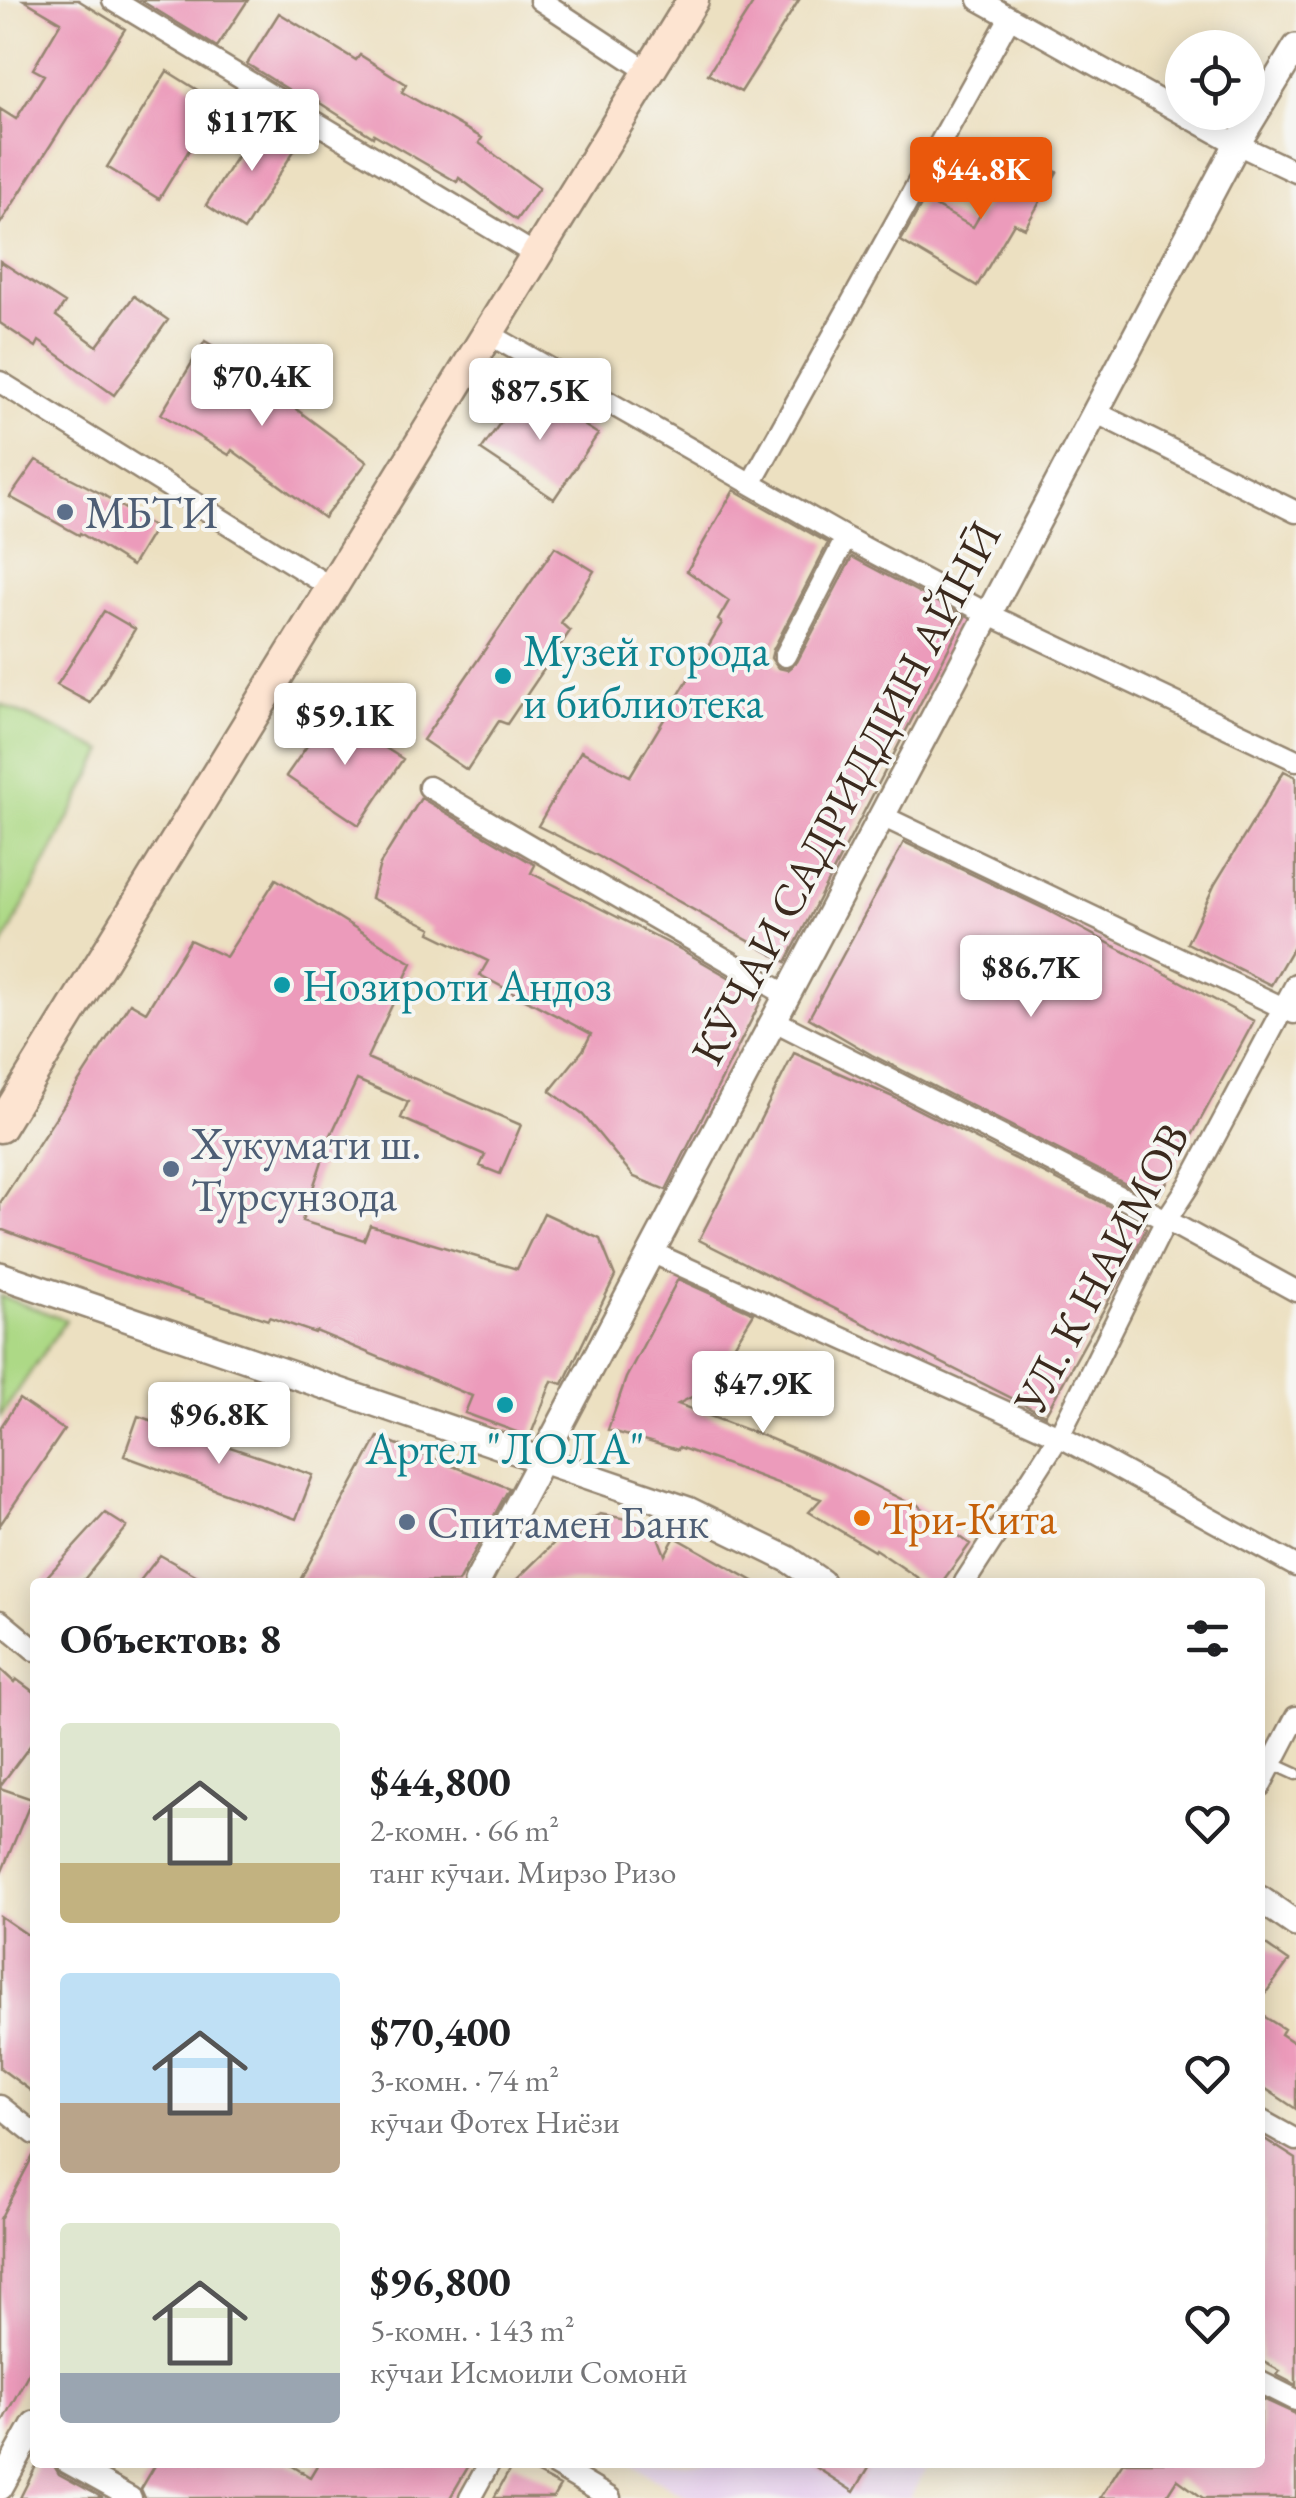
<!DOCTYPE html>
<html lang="ru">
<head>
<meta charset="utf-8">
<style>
  :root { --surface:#fff; --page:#f6f6f6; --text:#202124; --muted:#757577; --accent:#ea580c }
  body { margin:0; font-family:"EB Garamond",serif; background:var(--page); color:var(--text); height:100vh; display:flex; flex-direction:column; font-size:38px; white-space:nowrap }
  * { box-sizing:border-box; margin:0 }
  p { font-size:32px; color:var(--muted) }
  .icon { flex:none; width:55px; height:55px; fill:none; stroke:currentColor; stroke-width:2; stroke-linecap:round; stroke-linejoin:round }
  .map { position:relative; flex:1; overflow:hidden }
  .details { position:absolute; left:30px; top:1578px; width:1235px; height:890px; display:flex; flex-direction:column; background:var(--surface); border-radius:10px; box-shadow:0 5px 25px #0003 }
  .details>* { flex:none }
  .tools { position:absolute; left:1165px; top:30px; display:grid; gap:20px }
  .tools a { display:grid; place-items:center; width:100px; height:100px; border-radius:50%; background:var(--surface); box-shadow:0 5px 25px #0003; font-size:50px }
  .price { position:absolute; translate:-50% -85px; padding:0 22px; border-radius:10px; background:#fff; color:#222; font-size:32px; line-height:65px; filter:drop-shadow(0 2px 5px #0008) }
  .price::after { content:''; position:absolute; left:50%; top:60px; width:30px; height:22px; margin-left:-15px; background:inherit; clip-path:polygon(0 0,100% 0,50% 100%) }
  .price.on { background:var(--accent); color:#fff }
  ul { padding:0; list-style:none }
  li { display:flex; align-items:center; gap:30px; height:250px; padding:0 30px }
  li span { display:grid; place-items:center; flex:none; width:280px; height:200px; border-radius:10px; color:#555 }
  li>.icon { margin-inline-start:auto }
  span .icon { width:120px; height:120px; fill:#fffc; stroke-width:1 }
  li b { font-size:42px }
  h2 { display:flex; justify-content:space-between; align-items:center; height:120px; padding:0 30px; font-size:42px }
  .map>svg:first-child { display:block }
  .built { fill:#e8d2ee }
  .green { fill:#add986; stroke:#748252; stroke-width:2.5 }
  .building { fill:#ec9bbb }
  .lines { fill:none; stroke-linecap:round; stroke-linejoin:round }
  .service-casing { stroke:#948570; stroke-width:15 }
  .minor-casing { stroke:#948570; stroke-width:25 }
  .tertiary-casing { stroke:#948570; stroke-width:30 }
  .secondary-casing { stroke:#948570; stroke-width:35 }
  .service { stroke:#fff; stroke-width:10 }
  .minor { stroke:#fff; stroke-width:20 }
  .tertiary { stroke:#fff; stroke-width:25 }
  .secondary { stroke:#fde4d1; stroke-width:30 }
  .service-dot { fill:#5c6f8a; stroke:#f6f6f2; stroke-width:4 }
  .culture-dot { fill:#0f9aa8; stroke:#f6f6f2; stroke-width:4 }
  .food-dot { fill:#e8710a; stroke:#f6f6f2; stroke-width:4 }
  .labels { text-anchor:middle; stroke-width:8; stroke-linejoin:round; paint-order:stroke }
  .service-label { font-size:45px; fill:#4e5e75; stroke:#f6f6f2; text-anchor:start }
  .culture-label { font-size:45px; fill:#0d838f; stroke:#f6f6f2; text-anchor:start }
  .street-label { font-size:45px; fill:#3b2a1e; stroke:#f6f6f2 }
  .food-label { font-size:45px; fill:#c56008; stroke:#f6f6f2; text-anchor:start }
</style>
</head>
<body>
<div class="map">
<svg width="1296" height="2498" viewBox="0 0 1296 2498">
  <rect width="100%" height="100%" fill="#f6f6f2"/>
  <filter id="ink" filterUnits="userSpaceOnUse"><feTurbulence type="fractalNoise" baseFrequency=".01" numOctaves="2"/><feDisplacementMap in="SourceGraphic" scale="20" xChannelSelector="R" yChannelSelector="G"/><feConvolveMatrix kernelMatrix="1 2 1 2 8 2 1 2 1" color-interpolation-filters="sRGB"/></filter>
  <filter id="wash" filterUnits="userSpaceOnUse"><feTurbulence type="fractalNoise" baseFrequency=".0048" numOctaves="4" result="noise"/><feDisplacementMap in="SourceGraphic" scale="40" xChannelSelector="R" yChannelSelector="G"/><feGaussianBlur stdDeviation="2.25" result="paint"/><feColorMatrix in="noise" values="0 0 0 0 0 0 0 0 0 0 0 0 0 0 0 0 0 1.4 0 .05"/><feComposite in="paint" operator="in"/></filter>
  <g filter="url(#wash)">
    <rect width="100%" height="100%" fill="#ece0c1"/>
    <path class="built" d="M628 2463H929L910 2498H688Z"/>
    <path class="green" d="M0 704 104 751 0 951Z
      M0 1296 66 1320 0 1417Z"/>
    <g id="blocks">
      <path class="building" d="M24 0H78L125 29 0 224V109L16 119 44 75 33 69 61 22Z
        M140 0H248L217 47Z
        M755 0H799L741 92 708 74Z
        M279 13 356 60 360 55 406 84 402 92 482 138 479 143 539 188 516 220 459 178 457 182 374 134 373 137 309 96 307 101 247 64Z
        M167 71 218 103 159 199 107 167Z
        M261 119 299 143 244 230 206 205Z
        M1016 152 1057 172 1025 228 1014 223 977 286 901 241 924 200 973 227Z
        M0 261 65 303 56 316 97 346 134 296 168 320 114 395 39 341 36 347 0 323Z
        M205 341 273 382 269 389 367 462 324 518 232 450 229 455 161 414Z
        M525 388 598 434 554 499 481 450Z
        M36 460 102 494 155 528 132 566 80 533 79 535 10 497Z
        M734 490 828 543 773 650 771 658 778 668 787 670 797 662 852 557 965 617 786 962 598 856 538 826 581 751 630 776 722 623 718 620 729 601 687 571Z
        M555 547 594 571 561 623 570 631 507 724 499 721 467 770 423 740Z
        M104 611 135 629 90 703 57 685Z
        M330 713 403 759 359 825 286 776Z
        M1284 771 1296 777V942L1271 985 1187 943 1215 884Z
        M421 798 535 865 531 873 680 949 763 997 666 1190 634 1177 583 1115 550 1091 583 1050 591 1034 480 975 488 961 430 933 432 928 371 898 380 864Z
        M904 842 1045 909 1254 1021 1157 1200 872 1055 809 1018Z
        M276 879 412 963 367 1058 521 1125 500 1174 480 1166 485 1155 401 1118 408 1102 357 1080 330 1137 302 1221 364 1240 370 1225 517 1269 544 1213 600 1239 615 1276 563 1384 552 1381 530 1437 465 1413 472 1396 316 1331 315 1333 269 1317 268 1320 102 1267 0 1229V1203L130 1003 146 1012 190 940 226 957Z
        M794 1053 893 1097 1144 1224 1143 1227 1146 1229 1129 1264 1045 1415 699 1240Z
        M678 1279 754 1313 707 1389 678 1404 771 1439 841 1469 913 1505 915 1503 970 1544 942 1582H924L875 1549 874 1551 809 1512 821 1499 679 1447 678 1450 608 1430 626 1378Z
        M19 1399 64 1430 0 1525V1428Z
        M138 1416 313 1475 296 1519 124 1456Z
        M378 1437 509 1488 458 1582H299Z
        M105 1513 127 1527 82 1582H42Z
        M600 1514 653 1524 665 1555 675 1537 755 1582H514L563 1534Z
        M160 1555 208 1582H139Z
        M0 1669 14 1682 16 1679 35 1693V1739L0 1786Z
        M0 1788 32 1799 0 1876Z
        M0 1916 35 1940V2094L0 2068Z
        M1260 1941 1289 1961 1260 2001Z
        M1260 2014 1284 2029 1281 2034 1296 2044V2109L1260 2085Z
        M1260 2136 1296 2159V2385L1277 2375 1280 2371 1260 2360Z
        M35 2152V2361L0 2426V2219Z
        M1261 2398 1296 2414V2498H1203L1177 2479 1165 2498H1100L1123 2462H1260Z
        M38 2462 53 2464 59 2474 103 2498H20Z
        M157 2462H286L310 2477 319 2462H471L450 2498H145L141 2489Z
        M514 2462 560 2486 553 2498H494Z
        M808 2462H872L854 2492Z"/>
    </g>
  </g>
  <g filter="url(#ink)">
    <use href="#blocks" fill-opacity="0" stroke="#948570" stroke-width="2.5"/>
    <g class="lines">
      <defs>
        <path id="service" d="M1272 1763 1296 1774"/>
        <path id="minor" d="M113 0 536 255
          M540 0 649 72
          M979 0 1237 144 1296 172
          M489 334 846 538 988 614 1296 760
          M0 382 332 588
          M1095 412 1296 512
          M752 482 1010 17
          M785 656 846 538
          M429 787 787 995
          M882 816 1294 1013
          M773 1020 1166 1220 1296 1291
          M651 1252 1059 1436 1296 1566
          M965 1582 1059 1436 1166 1220 1189 1185 1296 984
          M0 1621 35 1650
          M1260 1786 1296 1717
          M0 2106 35 2134
          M1260 2120 1296 2140
          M1260 2382 1296 2400
          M66 2462 131 2498
          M549 2462 610 2498
          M470 2498 490 2462"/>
        <path id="tertiary" d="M0 1275 688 1510 788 1559 821 1582
          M477 1582 1237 144 1296 47
          M1260 1899 1296 1924
          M0 2487 35 2424"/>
        <path id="secondary" d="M0 1127 693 0"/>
      </defs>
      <use href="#service" class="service-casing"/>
      <use href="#minor" class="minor-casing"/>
      <use href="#tertiary" class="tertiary-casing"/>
      <use href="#secondary" class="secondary-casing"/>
      <use href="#service" class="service"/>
      <use href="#minor" class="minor"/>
      <use href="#tertiary" class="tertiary"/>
      <use href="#secondary" class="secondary"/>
    </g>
  </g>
  <g class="service-dot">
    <circle cx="65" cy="512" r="10"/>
    <circle cx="171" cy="1169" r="10"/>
    <circle cx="407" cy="1522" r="10"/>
  </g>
  <g class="culture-dot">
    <circle cx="503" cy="676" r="10"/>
    <circle cx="282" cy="985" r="10"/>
    <circle cx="505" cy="1405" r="10"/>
  </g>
  <circle class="food-dot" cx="862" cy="1518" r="10"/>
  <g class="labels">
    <g class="service-label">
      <text x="85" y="528">МБТИ</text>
      <text x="191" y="1159">Хукумати ш.<tspan x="191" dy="52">Турсунзода</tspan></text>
      <text x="427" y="1538">Спитамен Банк</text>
    </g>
    <g class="culture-label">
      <text x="523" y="666">Музей города<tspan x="523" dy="52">и библиотека</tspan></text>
      <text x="302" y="1001">Нозироти Андоз</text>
      <text x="505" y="1464" text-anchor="middle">Артел "ЛОЛА"</text>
    </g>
    <g class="street-label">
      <text transform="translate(845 793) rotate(-62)" y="16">КӮЧАИ САДРИДДИН АЙНӢ</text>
      <text transform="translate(1101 1268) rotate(-62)" y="16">УЛ. К НАИМОВ</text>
    </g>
    <g class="food-label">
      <text x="882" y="1534">Три-Кита</text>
    </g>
  </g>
</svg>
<div class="tools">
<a><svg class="icon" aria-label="locate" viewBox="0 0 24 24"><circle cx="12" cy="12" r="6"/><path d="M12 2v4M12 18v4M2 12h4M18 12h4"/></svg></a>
</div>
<b class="price" style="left:252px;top:174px">$117K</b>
<b class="price on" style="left:981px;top:222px">$44.8K</b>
<b class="price" style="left:262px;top:429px">$70.4K</b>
<b class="price" style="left:540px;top:443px">$87.5K</b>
<b class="price" style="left:345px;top:768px">$59.1K</b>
<b class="price" style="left:1031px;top:1020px">$86.7K</b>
<b class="price" style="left:763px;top:1436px">$47.9K</b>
<b class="price" style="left:219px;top:1467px">$96.8K</b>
<section class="details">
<h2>Объектов: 8<svg class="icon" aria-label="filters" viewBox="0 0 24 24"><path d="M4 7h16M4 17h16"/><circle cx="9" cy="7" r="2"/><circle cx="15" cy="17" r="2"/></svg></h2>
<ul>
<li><span style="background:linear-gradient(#dfe7d0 70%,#c2b280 0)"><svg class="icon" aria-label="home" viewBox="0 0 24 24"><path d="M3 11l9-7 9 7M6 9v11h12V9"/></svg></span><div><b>$44,800</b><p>2-комн. · 66 m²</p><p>танг кӯчаи. Мирзо Ризо</p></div><svg class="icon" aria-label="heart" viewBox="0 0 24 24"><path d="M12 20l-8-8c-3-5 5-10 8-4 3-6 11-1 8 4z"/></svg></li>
<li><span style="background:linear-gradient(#bfe0f5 65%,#b9a48a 0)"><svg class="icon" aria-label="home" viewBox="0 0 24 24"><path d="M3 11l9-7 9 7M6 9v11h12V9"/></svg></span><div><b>$70,400</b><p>3-комн. · 74 m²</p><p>кӯчаи Фотех Ниёзи</p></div><svg class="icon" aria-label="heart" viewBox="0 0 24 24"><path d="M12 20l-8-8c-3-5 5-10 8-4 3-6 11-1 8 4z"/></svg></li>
<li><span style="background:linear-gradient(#dfe7d0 75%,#9aa5b1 0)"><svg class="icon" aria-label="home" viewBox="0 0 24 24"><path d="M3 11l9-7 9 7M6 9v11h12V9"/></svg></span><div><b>$96,800</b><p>5-комн. · 143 m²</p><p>кӯчаи Исмоили Сомонӣ</p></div><svg class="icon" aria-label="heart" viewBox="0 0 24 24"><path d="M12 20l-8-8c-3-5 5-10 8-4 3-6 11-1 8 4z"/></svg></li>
</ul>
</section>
</div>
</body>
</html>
